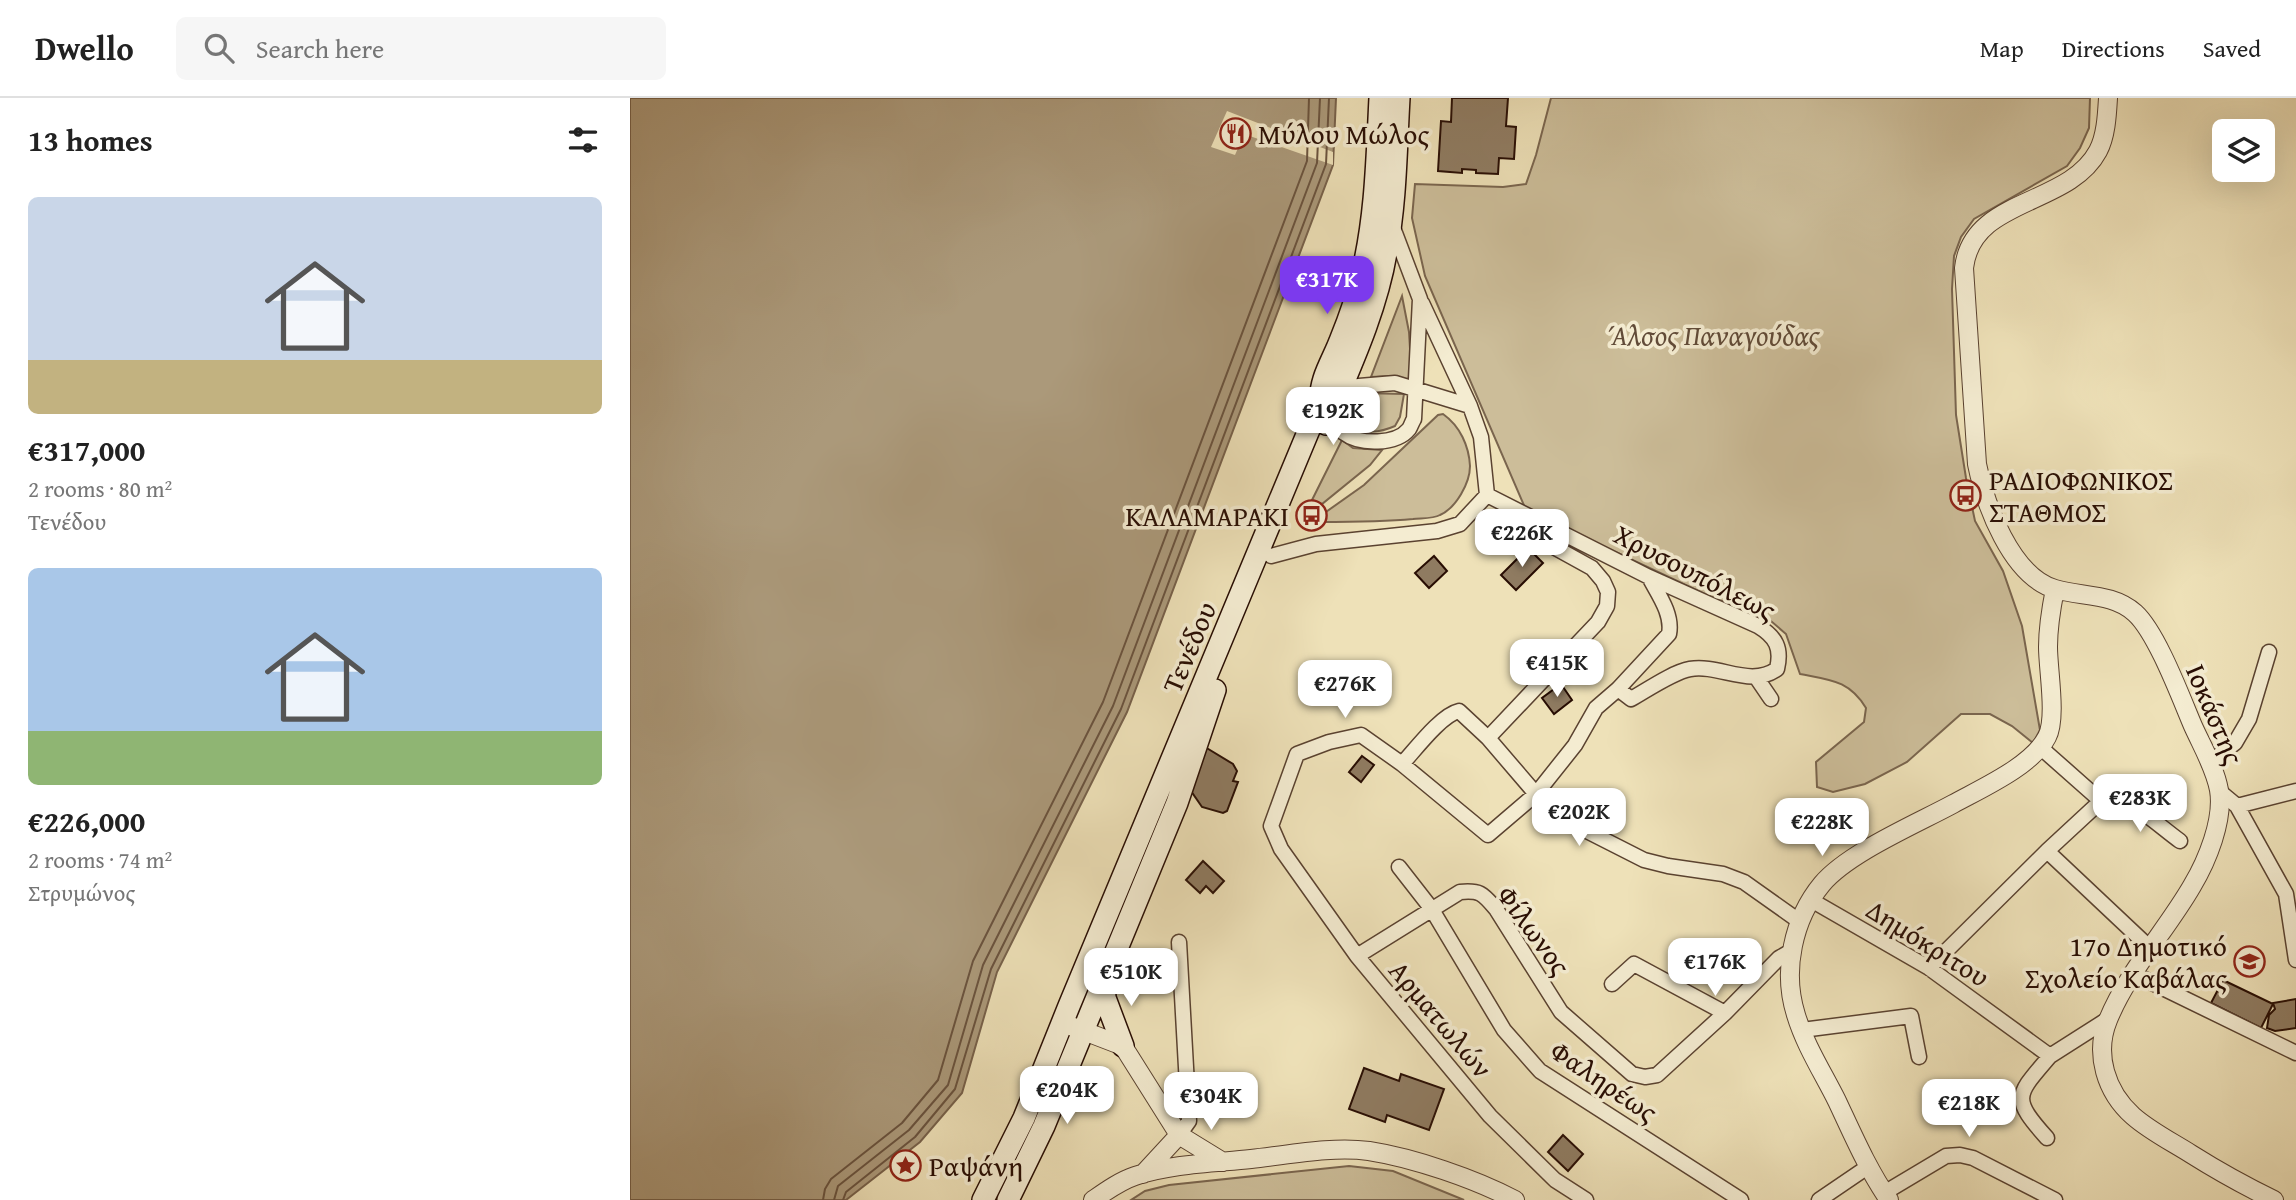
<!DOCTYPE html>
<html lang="en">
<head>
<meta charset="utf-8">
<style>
  :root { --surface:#fff; --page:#f6f6f6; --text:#222; --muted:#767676; --line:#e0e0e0; --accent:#7c3aed }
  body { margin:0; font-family:"Gentium Book Plus",serif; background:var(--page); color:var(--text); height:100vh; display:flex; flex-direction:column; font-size:26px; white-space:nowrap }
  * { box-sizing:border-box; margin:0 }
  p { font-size:23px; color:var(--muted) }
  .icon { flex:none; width:38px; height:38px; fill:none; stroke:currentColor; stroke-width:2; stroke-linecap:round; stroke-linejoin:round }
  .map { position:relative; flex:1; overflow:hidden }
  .details { display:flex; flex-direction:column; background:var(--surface); width:630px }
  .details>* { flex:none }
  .buttons { position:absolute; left:1582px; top:21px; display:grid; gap:14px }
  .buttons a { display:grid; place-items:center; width:63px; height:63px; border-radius:10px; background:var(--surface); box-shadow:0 7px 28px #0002; font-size:35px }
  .price { position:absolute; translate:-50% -60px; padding:0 16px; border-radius:14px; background:#fff; color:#222; font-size:23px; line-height:46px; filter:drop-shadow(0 2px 4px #0008) }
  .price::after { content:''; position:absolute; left:50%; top:42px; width:21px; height:16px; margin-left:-10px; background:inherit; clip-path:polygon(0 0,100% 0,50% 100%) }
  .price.active { background:var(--accent); color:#fff }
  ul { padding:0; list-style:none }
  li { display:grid; align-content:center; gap:14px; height:371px; padding:0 28px }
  li span { display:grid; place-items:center; height:217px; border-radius:10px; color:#555 }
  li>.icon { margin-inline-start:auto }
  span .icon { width:126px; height:126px; fill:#fffc; stroke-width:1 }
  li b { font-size:30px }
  h2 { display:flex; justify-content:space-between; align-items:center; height:84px; padding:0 28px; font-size:30px }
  header { display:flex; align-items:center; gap:42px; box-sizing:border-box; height:98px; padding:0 35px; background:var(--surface); border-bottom:2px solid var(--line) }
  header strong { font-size:33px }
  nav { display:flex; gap:38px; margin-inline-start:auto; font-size:24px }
  .search { width:490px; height:63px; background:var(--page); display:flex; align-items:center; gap:18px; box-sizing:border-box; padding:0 24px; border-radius:10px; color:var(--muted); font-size:26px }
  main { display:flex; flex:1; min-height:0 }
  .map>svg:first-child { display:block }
  .green { fill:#ccbd99; stroke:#7a654e; stroke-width:2 }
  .water { fill:#ab997a; stroke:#77614a; stroke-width:2 }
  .pier { fill:#eee1b8 }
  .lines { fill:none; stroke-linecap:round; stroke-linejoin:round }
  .shore { stroke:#6a533e; stroke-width:2 }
  .building { fill:#8f7b61; stroke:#280d03; stroke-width:2 }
  .minor-casing { stroke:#5a4230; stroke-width:17 }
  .tertiary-casing { stroke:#5a4230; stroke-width:20 }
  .secondary-casing { stroke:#280d03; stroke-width:24 }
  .minor { stroke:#f4ecd1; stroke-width:14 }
  .tertiary { stroke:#f4ecd1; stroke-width:18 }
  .secondary { stroke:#f4ecd1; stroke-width:21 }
  .labels { text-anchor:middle; stroke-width:7; stroke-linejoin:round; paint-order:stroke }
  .poi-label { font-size:28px; fill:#280d03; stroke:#f4ecd1; text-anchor:start }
  .park-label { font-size:28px; font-style:italic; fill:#614b38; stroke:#f4ecd1 }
  .street-label { font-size:28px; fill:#280d03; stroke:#f4ecd1 }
</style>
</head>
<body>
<header>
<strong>Dwello</strong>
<div class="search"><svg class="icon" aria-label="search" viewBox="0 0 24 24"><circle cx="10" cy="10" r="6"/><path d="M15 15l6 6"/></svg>Search here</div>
<nav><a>Map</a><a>Directions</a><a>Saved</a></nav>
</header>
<main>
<section class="details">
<h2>13 homes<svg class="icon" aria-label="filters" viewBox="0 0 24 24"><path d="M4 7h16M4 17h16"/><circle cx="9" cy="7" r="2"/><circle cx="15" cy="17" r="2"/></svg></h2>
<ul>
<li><span style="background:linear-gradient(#c9d6e8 75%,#c2b280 0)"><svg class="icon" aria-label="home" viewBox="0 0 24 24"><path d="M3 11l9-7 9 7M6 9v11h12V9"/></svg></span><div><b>€317,000</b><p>2 rooms · 80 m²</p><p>Τενέδου</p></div></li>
<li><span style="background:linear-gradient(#a9c7e8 75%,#8fb573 0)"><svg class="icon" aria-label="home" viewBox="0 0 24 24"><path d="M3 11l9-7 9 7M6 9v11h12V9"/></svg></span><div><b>€226,000</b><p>2 rooms · 74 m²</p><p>Στρυμώνος</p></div></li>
</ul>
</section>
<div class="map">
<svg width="1666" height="1102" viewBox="0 0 1666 1102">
  <rect width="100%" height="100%" fill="#eee1b8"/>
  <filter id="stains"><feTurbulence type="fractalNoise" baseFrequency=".00286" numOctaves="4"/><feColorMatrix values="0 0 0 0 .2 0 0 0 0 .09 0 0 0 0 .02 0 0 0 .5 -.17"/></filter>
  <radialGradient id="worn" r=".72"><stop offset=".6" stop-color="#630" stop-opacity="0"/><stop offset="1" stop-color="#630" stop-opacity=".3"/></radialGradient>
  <path class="green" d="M921 0H1460L1459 30 1450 50 1437 68 1344 121 1331 139 1324 158 1322 191 1326 317 1336 380 1345 423 1373 473 1392 528 1410 632 1403 645 1382 628 1360 616H1331L1277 664 1235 686 1203 694 1187 689 1186 664 1234 624 1236 610C1219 582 1200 582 1170 576L1156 536 1141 523 1077 497 896 412 795 178 782 120 785 86 873 89 896 86 906 57Z
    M772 198 779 234 782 284 761 278 741 279Z
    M732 295 774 296 770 319 765 328C749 335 736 336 720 328L726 315 737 323 741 310 737 308 733 312 728 309Z
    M813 316C830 328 839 348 840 368 840 385 826 410 810 417 803 421 791 420 783 421 752 424 721 424 690 424L686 421 734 387 808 317Z
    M712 342 723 350 752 352 740 367 692 406 682 402Z
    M719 1068 763 1073 834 1102H501L515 1093 539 1087Z"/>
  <path class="water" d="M0 0H706L703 67 497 614 367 874 332 995 290 1044 216 1102H0Z"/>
  <path class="pier" d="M597 13 703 54V67L614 36 605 57 581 49Z"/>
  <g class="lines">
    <path class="shore" d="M193 1102 195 1091 201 1081 272 1025 308 982 343 863 473 604 677 63 679 0
      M204 1102 208 1088 279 1032 318 987 353 867 483 608 687 65 690 0
      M213 1102 216 1094 285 1039 325 991 361 871 491 611 696 66 699 0"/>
  </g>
  <path class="building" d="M822 0H878L876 28 886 29 884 61 869 60 868 76 846 75V72L832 71V75L808 73 811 23 821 24Z
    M898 450 913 465 886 492 871 477Z
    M804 458 817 473 799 490 785 475Z
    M931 586 942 602 924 616 912 600Z
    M575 649 603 666 607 673 603 683 608 684 597 713 593 715 572 709 559 690Z
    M732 658 744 667 731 684 719 674Z
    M573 763 594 783 583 795 576 788 570 795 556 782Z
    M1593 882 1643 906 1631 930 1581 905Z
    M1666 901V930L1645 933 1637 930 1639 917 1645 911 1643 905Z
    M734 970 769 983 771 976 814 991 799 1032 757 1017 755 1024 719 1011Z
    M933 1037 953 1056 938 1073 918 1054Z"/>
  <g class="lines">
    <defs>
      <path id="minor" d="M792 205 840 308 851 339 857 397
        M705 290 765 285 840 308
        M697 313C701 320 707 330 714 335 730 347 766 347 779 331 781 328 782 324 784 321L790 201 762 127
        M857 397 1019 479 1128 528C1146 539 1152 550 1147 571 1120 590 1090 566 1060 571 1043 574 1017 592 1001 601L988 591
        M641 458 686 446 807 433 830 426 857 397
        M1126 579 1141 601
        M858 640 968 524 977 508 978 494 973 483 962 470 904 438 893 429 888 414
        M1410 649 1471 703
        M1579 665 1605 645 1619 621 1639 554
        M772 666C785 652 811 617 829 613L858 640 906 696 921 710 947 728 1014 762 1038 768 1093 776 1114 784 1169 823
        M1589 693 1607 708 1656 796 1666 862
        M1607 708 1666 693
        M1505 710 1531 692
        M1417 753 1520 850
        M769 769 801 810 874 932 910 973 1111 1102
        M1181 802 1299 870 1420 958 1478 921
        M727 858 830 794C851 792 853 796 866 811L931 914 1002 976 1015 979 1027 977 1095 915 1149 860 1163 852
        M1299 870 1417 753 1471 703 1480 698C1506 705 1528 727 1550 743
        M1504 876 1666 955
        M982 886 1004 866 1095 915
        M1172 932 1281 918 1289 959
        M549 1037 559 1023 549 844
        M1417 1040C1380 999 1387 997 1420 958
        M1254 1095 1316 1058 1330 1057 1343 1060 1425 1102
        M956 1102 925 1082 860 1018 727 858 651 751 641 728 667 656 699 644 731 637 772 666 858 737 906 696 945 647 966 610 988 591 1039 536C1043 516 1028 496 1019 479
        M1189 1102 1239 1068"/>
      <path id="tertiary" d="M1478 0C1477 17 1476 38 1468 53 1438 109 1342 99 1334 170L1347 366C1355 406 1381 478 1425 491 1452 499 1483 495 1505 515 1527 535 1551 600 1563 628 1572 648 1585 670 1589 692 1594 722 1577 763 1562 788 1536 833 1498 873 1478 922 1464 956 1476 994 1503 1018 1520 1033 1542 1044 1561 1056 1588 1073 1615 1088 1644 1102
        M433 925 493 948 549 1037 593 1064
        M513 1076 549 1037
        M463 1102C476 1093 490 1083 505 1078 541 1066 583 1065 621 1061 659 1057 701 1048 739 1053 784 1060 845 1081 885 1102
        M1259 1102C1238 1072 1223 1037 1207 1003 1193 975 1175 947 1166 917 1152 873 1163 821 1192 786 1218 755 1286 726 1323 706 1352 690 1402 668 1417 639 1427 620 1418 572 1418 549 1418 529 1421 511 1425 491"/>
      <path id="secondary" d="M696 326C719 271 746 214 756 155 766 104 766 51 769 0
        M474 883 475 900 493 948
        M353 1102 394 1020 439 908 691 303C689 282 703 262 710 243 719 221 727 199 732 176 746 119 747 59 750 0
        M378 1102 414 1028 547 705 585 592"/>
    </defs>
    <use href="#minor" class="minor-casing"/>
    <use href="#tertiary" class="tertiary-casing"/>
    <use href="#secondary" class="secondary-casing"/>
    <use href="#minor" class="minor"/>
    <use href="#tertiary" class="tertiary"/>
    <use href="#secondary" class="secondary"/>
  </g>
  <defs>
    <symbol id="restaurant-ring" viewBox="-11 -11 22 22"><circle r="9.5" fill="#f4ecd1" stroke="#8f2418" stroke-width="1.5"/><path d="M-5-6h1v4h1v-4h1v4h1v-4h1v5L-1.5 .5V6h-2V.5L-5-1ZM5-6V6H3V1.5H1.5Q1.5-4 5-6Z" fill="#8f2418"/></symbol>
    <symbol id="bus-ring" viewBox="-11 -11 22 22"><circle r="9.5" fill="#f4ecd1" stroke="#8f2418" stroke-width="1.5"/><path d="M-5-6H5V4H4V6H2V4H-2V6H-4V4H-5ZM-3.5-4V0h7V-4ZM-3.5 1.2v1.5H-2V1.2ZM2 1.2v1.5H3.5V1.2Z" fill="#8f2418"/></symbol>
    <symbol id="school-ring" viewBox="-11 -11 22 22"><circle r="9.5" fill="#f4ecd1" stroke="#8f2418" stroke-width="1.5"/><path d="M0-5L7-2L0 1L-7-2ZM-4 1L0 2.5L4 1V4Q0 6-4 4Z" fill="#8f2418"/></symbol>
    <symbol id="sight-ring" viewBox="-11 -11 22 22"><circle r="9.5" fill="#f4ecd1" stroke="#8f2418" stroke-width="1.5"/><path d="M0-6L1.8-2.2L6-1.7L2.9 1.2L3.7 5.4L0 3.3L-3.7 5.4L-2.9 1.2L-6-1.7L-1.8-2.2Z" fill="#8f2418"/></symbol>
  </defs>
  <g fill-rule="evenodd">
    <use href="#restaurant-ring" x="588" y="18" width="35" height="35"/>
    <use href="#bus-ring" x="1318" y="380" width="35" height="35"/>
    <use href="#bus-ring" x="664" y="400" width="35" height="35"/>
    <use href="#school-ring" x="1602" y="846" width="35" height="35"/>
    <use href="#sight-ring" x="258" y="1050" width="35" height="35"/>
  </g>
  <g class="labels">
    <g class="poi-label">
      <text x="628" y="46">Μύλου Μώλος</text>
      <text x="1359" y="392">ΡΑΔΙΟΦΩΝΙΚΟΣ<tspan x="1359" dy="32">ΣΤΑΘΜΟΣ</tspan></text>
      <text x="659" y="428" text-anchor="end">ΚΑΛΑΜΑΡΑΚΙ</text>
      <text x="1597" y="858" text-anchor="end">17ο Δημοτικό<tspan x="1597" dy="32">Σχολείο Καβάλας</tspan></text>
      <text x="299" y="1078">Ραψάνη</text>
    </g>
    <g class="park-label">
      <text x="1084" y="247">Άλσος Παναγούδας</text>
    </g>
    <g class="street-label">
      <text transform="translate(1065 474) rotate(27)" y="10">Χρυσουπόλεως</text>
      <text transform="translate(559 549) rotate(-67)" y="10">Τενέδου</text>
      <text transform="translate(1585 616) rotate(67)" y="10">Ιοκάστης</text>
      <text transform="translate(904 832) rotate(54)" y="10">Φίλωνος</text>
      <text transform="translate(1298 845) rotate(32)" y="10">Δημόκριτου</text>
      <text transform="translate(811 921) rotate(50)" y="10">Αρματωλών</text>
      <text transform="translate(974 983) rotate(34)" y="10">Φαληρέως</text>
    </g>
  </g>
  <rect width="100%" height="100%" filter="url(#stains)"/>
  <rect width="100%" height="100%" fill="url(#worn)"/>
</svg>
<div class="buttons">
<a><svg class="icon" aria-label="layers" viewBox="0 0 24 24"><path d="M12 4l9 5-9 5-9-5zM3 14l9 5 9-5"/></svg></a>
</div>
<b class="price active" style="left:697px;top:218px">€317K</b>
<b class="price" style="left:703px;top:349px">€192K</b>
<b class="price" style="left:892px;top:471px">€226K</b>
<b class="price" style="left:927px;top:601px">€415K</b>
<b class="price" style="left:715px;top:622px">€276K</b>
<b class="price" style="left:1510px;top:736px">€283K</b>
<b class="price" style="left:949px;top:750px">€202K</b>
<b class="price" style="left:1192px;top:760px">€228K</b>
<b class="price" style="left:1085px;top:900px">€176K</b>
<b class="price" style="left:501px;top:910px">€510K</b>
<b class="price" style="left:437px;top:1028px">€204K</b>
<b class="price" style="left:581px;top:1034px">€304K</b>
<b class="price" style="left:1339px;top:1041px">€218K</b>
</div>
</main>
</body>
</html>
